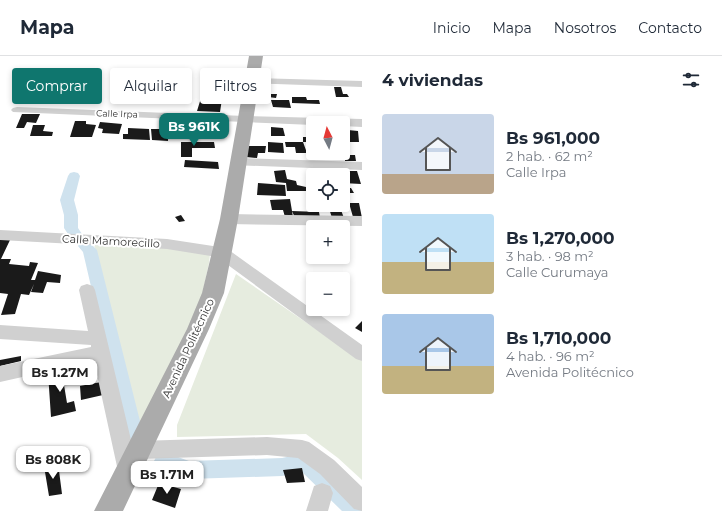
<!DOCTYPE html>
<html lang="es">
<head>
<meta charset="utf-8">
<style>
  :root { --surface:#fff; --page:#f2f2f3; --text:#1f2937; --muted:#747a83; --line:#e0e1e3; --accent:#0f766e }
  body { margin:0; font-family:Montserrat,sans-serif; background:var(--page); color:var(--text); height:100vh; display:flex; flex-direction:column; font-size:15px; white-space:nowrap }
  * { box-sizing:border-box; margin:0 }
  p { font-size:13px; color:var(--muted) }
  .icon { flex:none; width:22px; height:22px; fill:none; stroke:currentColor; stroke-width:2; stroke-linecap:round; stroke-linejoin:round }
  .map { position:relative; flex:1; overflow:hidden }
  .drawer { display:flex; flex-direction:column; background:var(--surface); width:360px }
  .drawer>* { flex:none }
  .hud { position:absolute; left:12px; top:12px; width:290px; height:36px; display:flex; gap:8px }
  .needle { width:26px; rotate:354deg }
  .controls { position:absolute; left:306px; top:60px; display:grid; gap:8px }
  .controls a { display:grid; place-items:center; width:44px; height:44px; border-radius:4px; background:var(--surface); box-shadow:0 2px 6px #0003; font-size:20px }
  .price { position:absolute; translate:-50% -34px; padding:0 9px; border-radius:8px; background:#fff; color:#222; font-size:13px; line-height:26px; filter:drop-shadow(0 1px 2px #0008) }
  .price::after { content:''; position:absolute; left:50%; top:24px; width:12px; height:9px; margin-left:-6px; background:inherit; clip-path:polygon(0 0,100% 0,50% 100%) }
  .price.active { background:var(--accent); color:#fff }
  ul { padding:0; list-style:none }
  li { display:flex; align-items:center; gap:12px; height:100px; padding:0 20px }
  li span { display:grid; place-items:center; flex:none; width:112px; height:80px; border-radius:4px; color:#555 }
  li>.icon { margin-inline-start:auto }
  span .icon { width:48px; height:48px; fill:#fffc; stroke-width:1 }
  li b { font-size:17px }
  h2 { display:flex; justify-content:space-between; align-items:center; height:48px; padding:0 20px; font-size:17px }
  .chip { padding:0 14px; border-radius:4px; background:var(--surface); box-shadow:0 2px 6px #0003; font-size:14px; line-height:36px }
  .chip.active { background:var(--accent); color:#fff }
  header { display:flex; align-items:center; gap:24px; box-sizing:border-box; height:56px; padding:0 20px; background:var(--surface); border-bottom:1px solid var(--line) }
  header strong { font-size:19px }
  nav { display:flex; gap:22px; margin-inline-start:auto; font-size:14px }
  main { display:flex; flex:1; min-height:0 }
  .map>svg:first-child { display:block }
  .green { fill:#e6ecdf }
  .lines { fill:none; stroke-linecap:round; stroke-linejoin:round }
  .canal { fill:#cfe2ee; fill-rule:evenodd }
  .building { fill:#1a1a1a }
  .minor { fill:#d0d0d0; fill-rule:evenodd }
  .major { fill:#ababab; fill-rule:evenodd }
  .labels { text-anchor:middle; stroke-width:4; stroke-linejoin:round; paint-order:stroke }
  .far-street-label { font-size:9px; fill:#333; stroke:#fff }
  .street-label { font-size:11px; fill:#333; stroke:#fff }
</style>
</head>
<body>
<header>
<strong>Mapa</strong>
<nav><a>Inicio</a><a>Mapa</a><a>Nosotros</a><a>Contacto</a></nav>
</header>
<main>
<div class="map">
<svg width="362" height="455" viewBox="0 0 362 455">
  <rect width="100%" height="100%" fill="#fff"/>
  <path class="green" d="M94 188 193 194 210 198 209 207 200 249 136 380 110 270Z
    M236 218 362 305V424L338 402 306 378 177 381V369Z"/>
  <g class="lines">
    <path class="canal" d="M74 116 78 117 80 120 74 144 78 159V172L82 178 80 181 75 183 70 181 64 172V159L60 144 68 120 70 117Z
      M85 185 90 187 97 194 144 381 142 387 135 389 128 387 126 381 83 196 78 190 80 187Z
      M164 396 189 405 282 402 305 397 312 400 362 446V455H342L302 416 282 420 189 423 157 411 154 405 157 399Z"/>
  </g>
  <path class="building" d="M334 31H341L343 38H347L349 41H336Z
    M263 34 271 35V38H277L276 42 260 40Z
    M292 41H306L307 44H319L320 48 292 47Z
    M201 42 222 43 220 56 197 55Z
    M271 44H289L291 52 273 51Z
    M22 58H40L36 67 27 66 24 72H16Z
    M75 65H86V68L96 69 92 81H70Z
    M100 66 122 68 119 78 102 77 103 73 98 72Z
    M210 66H222L225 80 212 81Z
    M33 69H45L43 75 53 76 52 80H30Z
    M271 71 283 72 285 80H271Z
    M128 72 149 73 150 84 123 83V78H128Z
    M151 73H168V85L152 84Z
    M348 74 358 75 359 86H343V83H350Z
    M303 81H313V86H303Z
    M181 86H214L215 92H192V101H181Z
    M268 86 283 87 284 97 268 96Z
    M285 86H303L307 97H296L295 91H286Z
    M248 90H266L265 97H258L257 102 246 101Z
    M345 99H355L356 105H345Z
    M185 104 218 106 219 113 184 111Z
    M285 114 287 123 296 125 297 129 306 131 307 135H287L286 127 276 126 274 115Z
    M311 114H319L321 119H313Z
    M337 115H357L361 128 343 127V119H337Z
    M258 127 285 129 286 140 257 139Z
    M343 132H351L354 137H345Z
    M290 143 292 155 319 156 320 162H295L292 155 293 161H285L283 154H272L270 144Z
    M349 147H359L362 162 353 161Z
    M328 149H339L344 162H332Z
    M181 159 185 165 179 166 175 161Z
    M0 184H10L1 203H11L9 208 29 210 30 206 38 207 31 224H35L38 215 61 219 60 227 47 226 43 237 31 236 34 228 29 239 21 238 15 258 1 259 8 238 0 237Z
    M362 265V276L355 272Z
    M21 300V305L0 310V304Z
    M74 311 76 319 63 323 67 347 74 345 76 355 51 361 48 317 61 314 63 323V314Z
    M101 326 103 339 81 344 80 330Z
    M58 407 62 438 49 440 44 410Z
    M302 412 305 426 287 427 283 414Z
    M159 427 181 433 175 452 152 444Z"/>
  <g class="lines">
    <path class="minor" d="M252 22 362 25V31L248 27 247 25 248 23Z
      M17 51 245 60 362 63V71L343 70V67H313V69L13 56 11 54 13 52Z
      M238 102 362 106V114L233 109 232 106 233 103Z
      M229 158 362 160V170L229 168 224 166 222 163 224 160Z
      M0 174 167 183 226 192 362 289V305L356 303 217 201 167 193 0 184Z
      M87 228 93 230 95 234 132 388 139 385 267 381 302 384 309 386 334 404 362 431V455L354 453 320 418 298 402 267 399 139 403 135 402 138 415 135 422 128 425 121 422 118 415 94 305 0 326V310L91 291V289L0 283V269L88 275 79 234 81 230Z
      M322 427 330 430 333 437 328 455H306L314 430Z"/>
    <path class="major" d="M249 0H263L238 163 224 237 209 273 123 455H94L187 273 202 237 220 163Z"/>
  </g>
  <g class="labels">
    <g class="far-street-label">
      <text transform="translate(117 58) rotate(2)" y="3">Calle Irpa</text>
    </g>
    <g class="street-label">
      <text transform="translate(111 185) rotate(3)" y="4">Calle Mamorecillo</text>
      <text transform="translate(188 292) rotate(-65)" y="4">Avenida Politécnico</text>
    </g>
  </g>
</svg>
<div class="controls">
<a><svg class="needle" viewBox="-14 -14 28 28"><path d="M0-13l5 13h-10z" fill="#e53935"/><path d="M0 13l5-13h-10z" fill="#747a83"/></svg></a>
<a><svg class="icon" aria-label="locate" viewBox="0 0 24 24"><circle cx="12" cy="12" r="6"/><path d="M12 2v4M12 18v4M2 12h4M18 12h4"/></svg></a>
<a>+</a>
<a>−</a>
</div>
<b class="price active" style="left:194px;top:91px">Bs 961K</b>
<b class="price" style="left:60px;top:337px">Bs 1.27M</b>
<b class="price" style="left:53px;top:424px">Bs 808K</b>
<b class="price" style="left:167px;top:439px">Bs 1.71M</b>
<div class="hud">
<a class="chip active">Comprar</a>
<a class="chip">Alquilar</a>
<a class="chip">Filtros</a>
</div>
</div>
<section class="drawer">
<h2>4 viviendas<svg class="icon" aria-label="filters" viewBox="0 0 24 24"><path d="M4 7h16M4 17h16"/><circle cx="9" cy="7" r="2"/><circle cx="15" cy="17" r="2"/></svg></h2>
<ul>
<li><span style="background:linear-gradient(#c9d6e8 75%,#b9a48a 0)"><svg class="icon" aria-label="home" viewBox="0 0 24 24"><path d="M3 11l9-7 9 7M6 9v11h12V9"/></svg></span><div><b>Bs 961,000</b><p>2 hab. · 62 m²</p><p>Calle Irpa</p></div></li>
<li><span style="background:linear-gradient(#bfe0f5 60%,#c2b280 0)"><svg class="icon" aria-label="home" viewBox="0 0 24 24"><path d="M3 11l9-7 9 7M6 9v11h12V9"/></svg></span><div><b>Bs 1,270,000</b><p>3 hab. · 98 m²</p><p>Calle Curumaya</p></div></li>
<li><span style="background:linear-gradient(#a9c7e8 65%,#c2b280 0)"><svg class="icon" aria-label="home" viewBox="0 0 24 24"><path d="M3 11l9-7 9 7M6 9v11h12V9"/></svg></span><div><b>Bs 1,710,000</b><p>4 hab. · 96 m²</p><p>Avenida Politécnico</p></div></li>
</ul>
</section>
</main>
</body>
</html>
